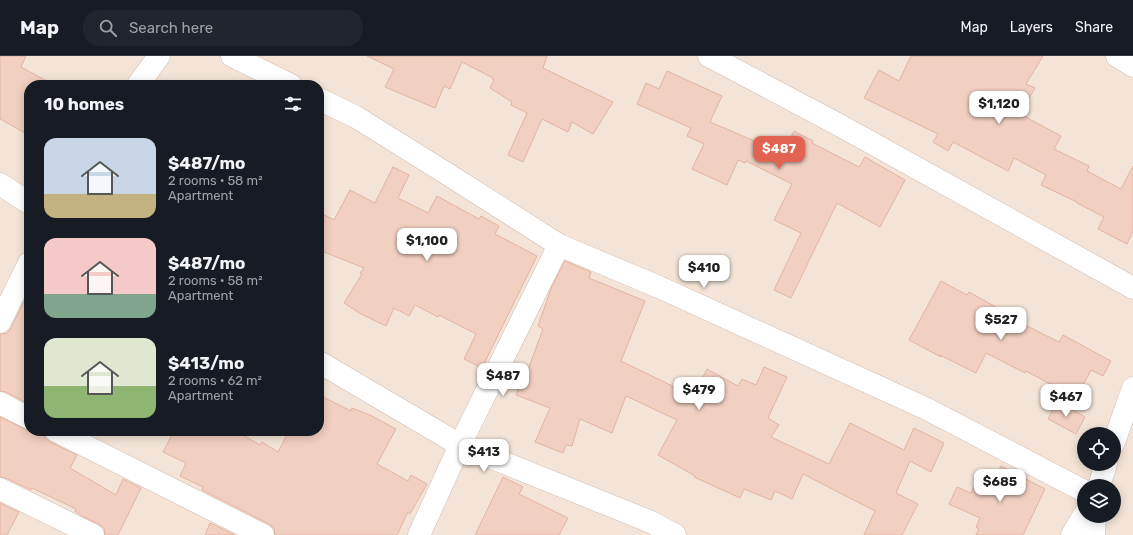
<!DOCTYPE html>
<html lang="en">
<head>
<meta charset="utf-8">
<style>
  :root { --surface:#171b24; --page:#20242c; --text:#f1f3f6; --muted:#9ea1a6; --line:#363941; --accent:#e26351 }
  body { margin:0; font-family:Rubik,sans-serif; background:var(--page); color:var(--text); height:100vh; display:flex; flex-direction:column; font-size:15px; white-space:nowrap }
  * { box-sizing:border-box; margin:0 }
  p { font-size:13px; color:var(--muted) }
  .icon { flex:none; width:22px; height:22px; fill:none; stroke:currentColor; stroke-width:2; stroke-linecap:round; stroke-linejoin:round }
  .map { position:relative; flex:1; overflow:hidden }
  .panel { position:absolute; left:24px; top:24px; width:300px; height:356px; display:flex; flex-direction:column; background:var(--surface); border-radius:16px; box-shadow:0 2px 10px #0003 }
  .panel>* { flex:none }
  .controls { position:absolute; left:1077px; top:371px; display:grid; gap:8px }
  .controls a { display:grid; place-items:center; width:44px; height:44px; border-radius:50%; background:var(--surface); box-shadow:0 2px 10px #0003; font-size:20px }
  .price { position:absolute; translate:-50% -34px; padding:0 9px; border-radius:8px; background:#fff; color:#222; font-size:13px; line-height:26px; filter:drop-shadow(0 1px 2px #0008) }
  .price::after { content:''; position:absolute; left:50%; top:24px; width:12px; height:9px; margin-left:-6px; background:inherit; clip-path:polygon(0 0,100% 0,50% 100%) }
  .price.selected { background:var(--accent); color:#fff }
  ul { padding:0; list-style:none }
  li { display:flex; align-items:center; gap:12px; height:100px; padding:0 20px }
  li span { display:grid; place-items:center; flex:none; width:112px; height:80px; border-radius:12px; color:#555 }
  li>.icon { margin-inline-start:auto }
  span .icon { width:48px; height:48px; fill:#fffc; stroke-width:1 }
  li b { font-size:17px }
  h2 { display:flex; justify-content:space-between; align-items:center; height:48px; padding:0 20px; font-size:17px }
  header { display:flex; align-items:center; gap:24px; box-sizing:border-box; height:56px; padding:0 20px; background:var(--surface); border-bottom:1px solid var(--line) }
  header strong { font-size:19px }
  nav { display:flex; gap:22px; margin-inline-start:auto; font-size:14px }
  .search { width:280px; height:36px; background:var(--page); display:flex; align-items:center; gap:10px; box-sizing:border-box; padding:0 14px; border-radius:16px; color:var(--muted); font-size:15px }
  .map>svg:first-child { display:block }
  .residential { fill:#f4e4d7; fill-rule:evenodd }
  .building { fill:#f1cfc1; stroke:#e3b4a1 }
  .lines { fill:none; stroke-linecap:round; stroke-linejoin:round }
  .street-casing { stroke:#d0bcb1; stroke-width:23 }
  .street { stroke:#fff; stroke-width:22 }
</style>
</head>
<body>
<header>
<strong>Map</strong>
<div class="search"><svg class="icon" aria-label="search" viewBox="0 0 24 24"><circle cx="10" cy="10" r="6"/><path d="M15 15l6 6"/></svg>Search here</div>
<nav><a>Map</a><a>Layers</a><a>Share</a></nav>
</header>
<div class="map">
<svg width="1133" height="479" viewBox="0 0 1133 479">
  <rect width="100%" height="100%" fill="#fcf2e8"/>
  <path class="residential" d="M0 0H1133V479H0ZM29 29H319V375H29ZM1084 378H1114V408H1084ZM1084 430H1114V460H1084Z"/>
  <path class="building" d="M0 0H26L21 11 54 29H29V79L0 63Z
    M367 0H547L543 12 613 46 593 78 572 66 568 76 542 63 523 106 508 99 527 57 511 49 512 46 490 32 494 24 492 23 493 22 462 6 450 33 444 30 435 52 385 31 394 13Z
    M911 0H1043L1026 28 1035 32 1020 58 1061 80 1054 93 1089 110 1087 115 1121 133 1133 110V175L1127 188 1098 173 1104 161 1077 147V146L1041 129 1046 119 1014 102 1008 115 953 86 948 95 933 86 938 78 864 42 879 14 899 25Z
    M667 15 722 40 710 66 783 97 794 75 813 85 812 87 859 111 865 101 905 124 880 171 837 147 791 242 774 234 801 177 774 164 792 128 746 105 745 107 738 104 727 129 692 113 704 88 687 80 691 72 637 48 646 27 659 33Z
    M393 111 409 119 398 142 428 157 437 140 479 163 481 160 499 170 495 178 537 200 482 312 464 303 476 278 439 259 438 261 415 249 409 260 394 252 386 270 361 258 344 247 362 218 360 217 364 212 319 194V156L334 164 350 134 375 147Z
    M565 205 591 216 589 222 645 245 621 305 693 340 707 313 738 330 742 323 756 329 764 311 787 321 768 362 779 369 771 381 829 408 850 367 904 394 914 372 944 387 931 416 910 405 896 437 918 448 902 479H864L875 455 803 418 792 443 775 435 771 444 744 433 740 442 694 421 695 420 658 399 677 364 626 340 612 377 580 363 572 390 566 389 563 397 535 386 550 352 516 339 523 321 525 322 543 273 538 270 552 230Z
    M941 225 967 239 969 236 1010 259 1009 261 1059 286 1063 279 1111 305 1103 320 1091 314 1076 342 1026 315 1025 317 986 297 976 317 940 299 941 301 909 284Z
    M29 235V348L6 336 0 335V278L7 277 11 272Z
    M319 339 351 355 352 352 370 359 396 373 377 408 408 425 411 419 427 428 410 458 408 456 397 479H275L274 472 269 468 202 434 203 431 180 420 186 407 163 396 174 375H236L260 389 262 386 278 396 289 375H319Z
    M1057 345 1085 361 1076 378 1048 363Z
    M0 361 29 375H44L45 382 50 386 77 399 70 412 116 439 123 423 141 432 118 479H105L104 472 99 468 82 460 75 455 76 453 32 432 31 434 6 422 0 421Z
    M1001 410 1045 433 1023 479H976L979 473 976 471 980 462 949 448 957 431 971 437 980 418 994 424Z
    M503 421 523 431 519 438 568 462 559 479H475Z
    M0 447 19 456 7 479H0Z
    M210 467 235 479H205Z"/>
  <g class="lines">
    <defs>
      <path id="street" d="M232 0 291 29
        M709 0 841 70 1133 232
        M1117 0 1133 10
        M138 29 159 0
        M319 43 356 61 449 119 559 189 659 231 927 353 1084 435
        M0 128 29 147
        M0 266 29 207
        M319 306 460 389 651 466 675 479
        M0 347 29 362
        M56 375 263 479
        M1114 386 1133 332
        M1099 430 1106 408
        M0 433 93 479
        M419 479 460 389 559 189
        M1072 479 1084 459
        M1094 479 1095 460"/>
    </defs>
    <use href="#street" class="street-casing"/>
    <use href="#street" class="street"/>
  </g>
</svg>
<div class="controls">
<a><svg class="icon" aria-label="locate" viewBox="0 0 24 24"><circle cx="12" cy="12" r="6"/><path d="M12 2v4M12 18v4M2 12h4M18 12h4"/></svg></a>
<a><svg class="icon" aria-label="layers" viewBox="0 0 24 24"><path d="M12 4l9 5-9 5-9-5zM3 14l9 5 9-5"/></svg></a>
</div>
<b class="price" style="left:999px;top:69px">$1,120</b>
<b class="price selected" style="left:779px;top:114px">$487</b>
<b class="price" style="left:427px;top:206px">$1,100</b>
<b class="price" style="left:704px;top:233px">$410</b>
<b class="price" style="left:1001px;top:285px">$527</b>
<b class="price" style="left:503px;top:341px">$487</b>
<b class="price" style="left:699px;top:355px">$479</b>
<b class="price" style="left:1066px;top:362px">$467</b>
<b class="price" style="left:484px;top:417px">$413</b>
<b class="price" style="left:1000px;top:447px">$685</b>
<section class="panel">
<h2>10 homes<svg class="icon" aria-label="filters" viewBox="0 0 24 24"><path d="M4 7h16M4 17h16"/><circle cx="9" cy="7" r="2"/><circle cx="15" cy="17" r="2"/></svg></h2>
<ul>
<li><span style="background:linear-gradient(#c9d6e8 70%,#c2b280 0)"><svg class="icon" aria-label="home" viewBox="0 0 24 24"><path d="M3 11l9-7 9 7M6 9v11h12V9"/></svg></span><div><b>$487/mo</b><p>2 rooms · 58 m²</p><p>Apartment</p></div></li>
<li><span style="background:linear-gradient(#f6c9c9 70%,#7fa58c 0)"><svg class="icon" aria-label="home" viewBox="0 0 24 24"><path d="M3 11l9-7 9 7M6 9v11h12V9"/></svg></span><div><b>$487/mo</b><p>2 rooms · 58 m²</p><p>Apartment</p></div></li>
<li><span style="background:linear-gradient(#dfe7d0 60%,#8fb573 0)"><svg class="icon" aria-label="home" viewBox="0 0 24 24"><path d="M3 11l9-7 9 7M6 9v11h12V9"/></svg></span><div><b>$413/mo</b><p>2 rooms · 62 m²</p><p>Apartment</p></div></li>
</ul>
</section>
</div>
</body>
</html>
